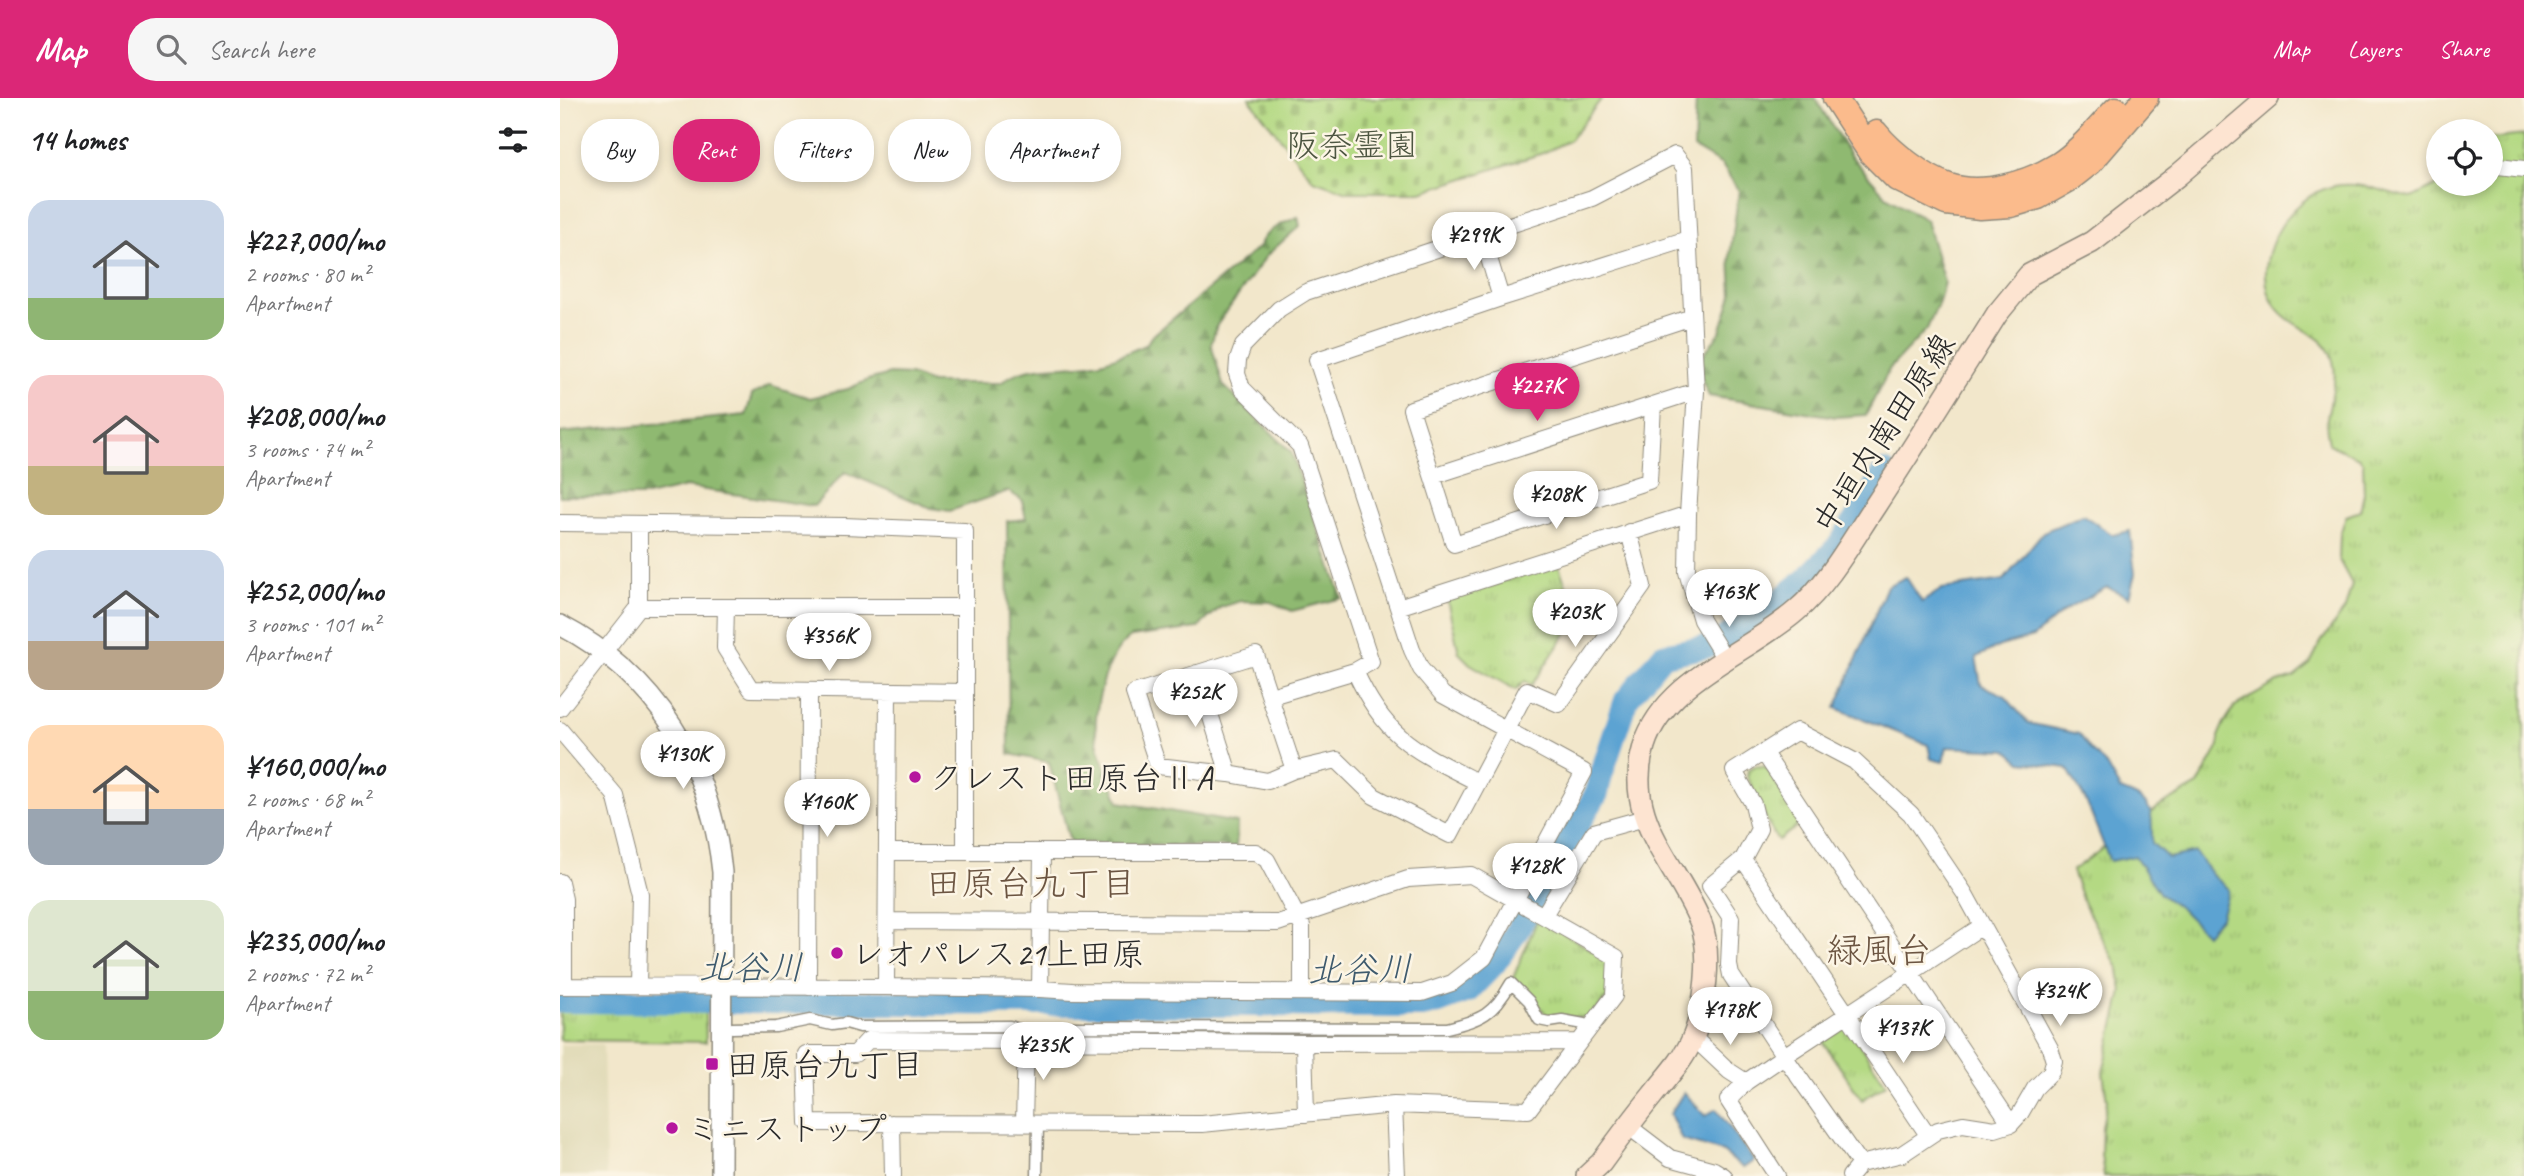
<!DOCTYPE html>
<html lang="en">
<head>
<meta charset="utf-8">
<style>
  :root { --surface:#fff; --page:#f6f6f6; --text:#202124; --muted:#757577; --accent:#db2777 }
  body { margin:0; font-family:Caveat,"Klee One",sans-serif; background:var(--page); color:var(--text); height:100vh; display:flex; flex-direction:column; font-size:26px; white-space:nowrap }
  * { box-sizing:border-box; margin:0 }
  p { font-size:23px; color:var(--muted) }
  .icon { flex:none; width:38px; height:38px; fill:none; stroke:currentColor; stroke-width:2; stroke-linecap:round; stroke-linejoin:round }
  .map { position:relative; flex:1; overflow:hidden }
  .panel { display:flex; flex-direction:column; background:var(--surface); width:560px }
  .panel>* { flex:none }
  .banner { position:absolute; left:21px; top:21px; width:665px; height:63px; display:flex; gap:14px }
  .controls { position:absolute; left:1866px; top:21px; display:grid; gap:14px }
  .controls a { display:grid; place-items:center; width:77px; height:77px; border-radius:50%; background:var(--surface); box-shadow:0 4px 10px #0003; font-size:35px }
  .price { position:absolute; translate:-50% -60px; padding:0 16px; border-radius:24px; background:#fff; color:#222; font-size:23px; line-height:46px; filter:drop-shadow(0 2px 4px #0008) }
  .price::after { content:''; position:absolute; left:50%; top:42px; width:21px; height:16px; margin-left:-10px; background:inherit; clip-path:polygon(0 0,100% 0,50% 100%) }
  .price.current { background:var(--accent); color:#fff }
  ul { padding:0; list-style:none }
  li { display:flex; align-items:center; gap:21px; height:175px; padding:0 28px }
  li span { display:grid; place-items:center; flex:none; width:196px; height:140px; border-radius:21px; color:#555 }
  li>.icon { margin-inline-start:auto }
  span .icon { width:84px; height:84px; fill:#fffc; stroke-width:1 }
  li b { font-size:30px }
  h2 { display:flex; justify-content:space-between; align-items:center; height:84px; padding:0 28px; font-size:30px }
  .chip { padding:0 24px; border-radius:28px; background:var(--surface); box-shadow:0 4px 10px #0003; font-size:24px; line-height:63px }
  .chip.current { background:var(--accent); color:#fff }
  header { display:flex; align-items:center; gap:42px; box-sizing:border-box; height:98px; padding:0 35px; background:var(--accent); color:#fff }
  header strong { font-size:33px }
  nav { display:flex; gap:38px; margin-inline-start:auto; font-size:24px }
  .search { width:490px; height:63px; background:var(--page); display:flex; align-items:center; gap:18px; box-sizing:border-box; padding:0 24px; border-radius:28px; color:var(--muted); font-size:26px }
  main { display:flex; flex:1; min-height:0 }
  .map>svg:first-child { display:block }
  .built { fill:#e2dcba }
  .grass { fill:url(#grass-tufts); stroke:#708257; stroke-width:2 }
  .forest { fill:url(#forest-firs); stroke:#5d724e; stroke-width:2 }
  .cemetery { fill:url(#cemetery-stones); stroke:#708257; stroke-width:2 }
  .water { fill:#5ca3d2; stroke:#44677e; stroke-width:2 }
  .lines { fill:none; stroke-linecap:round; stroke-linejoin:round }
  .river { stroke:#5ca3d2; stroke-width:24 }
  .pedestrian-casing { stroke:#8e897b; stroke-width:13 }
  .minor-casing { stroke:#8e897b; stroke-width:18 }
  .tertiary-casing { stroke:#8e897b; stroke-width:22 }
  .secondary-casing { stroke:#8e897b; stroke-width:24 }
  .primary-casing { stroke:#8e897b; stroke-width:27 }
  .pedestrian { stroke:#fff; stroke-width:10 }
  .minor { stroke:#fff; stroke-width:16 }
  .tertiary { stroke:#fff; stroke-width:19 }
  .secondary { stroke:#fde4d1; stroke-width:21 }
  .primary { stroke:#fbbb8c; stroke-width:24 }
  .poi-dot { fill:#b5179e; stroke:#fcf5e5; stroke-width:2.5 }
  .labels { text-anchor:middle; stroke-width:5; stroke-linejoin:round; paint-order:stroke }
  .park-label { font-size:33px; fill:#4d5641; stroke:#fcf5e5 }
  .street-label { font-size:33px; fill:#2b2b2b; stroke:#fcf5e5 }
  .poi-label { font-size:33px; fill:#2b2b2b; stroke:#fcf5e5; text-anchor:start }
  .neighbourhood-label { font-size:35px; fill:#6c5542; stroke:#fcf5e5 }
  .water-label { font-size:35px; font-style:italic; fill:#3f5b6e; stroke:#fcf5e5 }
</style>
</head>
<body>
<header>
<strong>Map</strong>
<div class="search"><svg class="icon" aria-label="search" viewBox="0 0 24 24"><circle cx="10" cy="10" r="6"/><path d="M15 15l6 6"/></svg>Search here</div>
<nav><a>Map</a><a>Layers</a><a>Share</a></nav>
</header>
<main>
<section class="panel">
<h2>14 homes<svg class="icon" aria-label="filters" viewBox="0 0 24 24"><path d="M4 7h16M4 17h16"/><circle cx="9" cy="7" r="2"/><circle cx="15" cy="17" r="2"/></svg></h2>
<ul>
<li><span style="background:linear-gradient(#c9d6e8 70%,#8fb573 0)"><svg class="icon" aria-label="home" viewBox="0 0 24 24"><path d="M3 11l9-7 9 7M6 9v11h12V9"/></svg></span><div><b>¥227,000/mo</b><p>2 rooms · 80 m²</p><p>Apartment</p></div></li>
<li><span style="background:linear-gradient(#f6c9c9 65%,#c2b280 0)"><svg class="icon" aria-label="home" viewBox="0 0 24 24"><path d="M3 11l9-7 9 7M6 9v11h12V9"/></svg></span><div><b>¥208,000/mo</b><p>3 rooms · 74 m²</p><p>Apartment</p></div></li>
<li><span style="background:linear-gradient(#c9d6e8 65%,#b9a48a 0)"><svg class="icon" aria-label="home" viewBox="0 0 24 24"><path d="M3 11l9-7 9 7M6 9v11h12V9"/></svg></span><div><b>¥252,000/mo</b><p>3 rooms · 101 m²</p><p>Apartment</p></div></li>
<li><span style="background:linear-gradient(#ffd9b3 60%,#9aa5b1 0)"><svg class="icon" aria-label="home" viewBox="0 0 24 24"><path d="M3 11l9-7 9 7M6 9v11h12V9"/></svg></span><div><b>¥160,000/mo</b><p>2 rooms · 68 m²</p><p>Apartment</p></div></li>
<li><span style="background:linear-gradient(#dfe7d0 65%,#8fb573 0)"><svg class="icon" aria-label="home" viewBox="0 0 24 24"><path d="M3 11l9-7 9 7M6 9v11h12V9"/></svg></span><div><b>¥235,000/mo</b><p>2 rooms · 72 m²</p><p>Apartment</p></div></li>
</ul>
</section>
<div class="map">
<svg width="1964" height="1078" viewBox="0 0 1964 1078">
  <defs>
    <pattern id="grass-tufts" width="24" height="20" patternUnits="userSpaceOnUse" patternTransform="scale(1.75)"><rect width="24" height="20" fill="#b4d983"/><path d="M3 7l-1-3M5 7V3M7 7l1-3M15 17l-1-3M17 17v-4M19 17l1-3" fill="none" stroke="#9bba71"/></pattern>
    <pattern id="forest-firs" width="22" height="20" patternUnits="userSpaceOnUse" patternTransform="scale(1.75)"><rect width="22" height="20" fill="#8fb971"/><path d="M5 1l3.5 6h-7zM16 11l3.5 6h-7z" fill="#75975d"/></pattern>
    <pattern id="cemetery-stones" width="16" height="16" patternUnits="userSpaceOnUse" patternTransform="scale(1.75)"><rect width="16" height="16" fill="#b4d983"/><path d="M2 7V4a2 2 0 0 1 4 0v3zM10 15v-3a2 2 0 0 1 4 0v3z" fill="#9bba71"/></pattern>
  </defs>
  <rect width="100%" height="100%" fill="#fcf5e5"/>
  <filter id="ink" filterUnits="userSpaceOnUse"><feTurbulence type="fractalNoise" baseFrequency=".0143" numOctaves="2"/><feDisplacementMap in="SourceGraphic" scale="14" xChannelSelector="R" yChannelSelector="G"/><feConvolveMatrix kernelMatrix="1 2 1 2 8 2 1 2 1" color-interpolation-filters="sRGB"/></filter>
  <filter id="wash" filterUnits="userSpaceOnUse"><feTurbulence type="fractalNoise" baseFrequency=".00686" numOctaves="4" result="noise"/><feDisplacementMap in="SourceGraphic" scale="28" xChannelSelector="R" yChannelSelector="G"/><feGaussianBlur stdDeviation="1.57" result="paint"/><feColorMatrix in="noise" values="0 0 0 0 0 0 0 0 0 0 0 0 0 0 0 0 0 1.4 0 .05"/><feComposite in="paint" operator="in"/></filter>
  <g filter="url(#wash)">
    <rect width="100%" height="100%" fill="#f2e7cb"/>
    <path class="built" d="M43 946 46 1078H0V947Z"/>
    <path class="grass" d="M1964 37V1078H1544L1541 1056 1542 1029 1547 1003 1543 974 1562 894 1559 871 1524 806 1512 773 1600 708 1638 687 1659 648V636L1664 625 1675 608 1718 584 1734 579 1750 566 1761 544 1785 511 1792 486 1779 462 1780 437 1786 418 1800 413 1804 396 1803 365 1799 360 1769 346C1768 338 1765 328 1767 320 1771 297 1781 275 1769 253 1760 235 1728 227 1716 209 1686 167 1728 97 1774 88 1801 83 1826 95 1852 100L1879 86H1930V41Z
      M998 465 1017 519 972 587 965 583 956 592 910 566 899 555 887 502Z
      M1195 668 1206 669 1242 725 1218 742C1204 723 1198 699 1187 678L1188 672Z
      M978 820 1050 863 1049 897 1030 919 1011 920 988 918 953 880Z
      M73 910 145 912 146 944 0 942V912Z
      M1287 928 1326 986 1302 1002 1263 944Z"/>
    <path class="forest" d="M1136 0H1255L1290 57 1326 98 1366 122 1384 184 1379 204 1367 231 1330 270 1306 317 1276 319 1149 298 1141 280V260L1160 234 1172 197 1170 157 1179 93 1162 67 1134 50Z
      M738 119 740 128 707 157 657 227 651 246 663 287 731 354 782 500 732 513 711 504 681 503 661 509 637 530 571 539C546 555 531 614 537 643 541 663 552 684 559 704L677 725 676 749 510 744 489 664 449 656 447 423 466 421 462 402 448 393 390 413 371 410 285 374 254 408 126 389 87 398H0V335L186 317 192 297 210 287 250 300 288 291 308 282 330 276 350 277 371 285H441C465 263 505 271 535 265 552 262 570 253 586 247L591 239 699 149C705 131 722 126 738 119Z"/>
    <path class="cemetery" d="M689 0H1042L1010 42 983 55 861 94H788L753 82Z"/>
    <path class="water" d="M1523 417 1553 437 1570 433 1575 476 1569 499 1547 489 1507 511 1473 539 1440 548 1416 559 1421 587 1444 597 1468 625 1519 636 1531 652 1546 667 1560 692C1594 703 1592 712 1592 745L1608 760 1635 754 1650 774 1669 792 1661 819 1646 836 1621 811 1600 796 1575 758 1550 763 1526 703 1507 670 1461 664 1447 652 1387 649 1383 664 1371 661 1368 647 1276 610 1327 488 1346 479 1362 504 1382 491 1444 482 1483 434Z
      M1124 994 1145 1018 1156 1011 1194 1063 1183 1070 1163 1054 1122 1042 1110 1016Z"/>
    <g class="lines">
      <path class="river" d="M0 903 862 908 876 905 908 893 934 866 957 833 978 793 1037 695 1040 680 1066 602 1103 557 1154 547 1210 510 1244 483 1281 445 1324 374"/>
    </g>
  </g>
  <g filter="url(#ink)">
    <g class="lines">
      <defs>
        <path id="pedestrian" d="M172 930 216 929 250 922 272 927 286 925 300 929 450 928C467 936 494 934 512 929L887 930C922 921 933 917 951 885L969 903 979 922 989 924 1002 922 1024 926
          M477 1078 478 1025"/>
        <path id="minor" d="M1930 67 1964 71
          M922 137 941 200
          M1093 307 1089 383 894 446 851 311 1132 219
          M873 378 1136 293
          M0 425 284 428 405 433V753
          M79 426V509
          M166 509 165 550 191 591 405 594
          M838 509 1128 416
          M795 573C825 640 854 652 917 684
          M637 575 669 676
          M711 598 795 573 811 564 740 348 682 290 677 276 678 262 683 248 719 211 746 194 1032 100 1115 57 1125 70 1136 293 1128 416 1127 474 1141 522 1165 561
          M0 610 79 509H405
          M0 632 55 697 80 796 78 887
          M1204 655 1451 1026
          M734 672 696 557 574 595 598 668 669 676 708 683 734 672 777 662 814 698 890 737 967 592 999 606 1083 488 1069 434
          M328 754H696L707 762 742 828V894
          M1183 761 1150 788 1171 820 1169 867 1171 877 1224 958 1300 1066
          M0 784 4 801V888
          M984 817 1034 734 1085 720
          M327 823 718 825 848 781 911 777 1056 859 1054 898 968 1012 834 1007 642 1026 248 1025 246 956H295L308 942 744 945 1018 944
          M0 888 326 889 480 891 513 893 862 895 892 885 924 860 1024 674 883 597 861 571 852 552 757 262 941 200 1128 141
          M248 889 249 593
          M326 889 328 594
          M480 891 482 754
          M1134 940 1169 973 1186 984
          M744 945 746 1016
          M834 1007 837 1078
          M332 1025 333 1078
          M464 1025 466 943
          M1068 1028 1110 1060 1154 1072 1164 1078
          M1217 1078 1168 1002 1186 984 1224 958 1422 828
          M1290 1078 1300 1066 1342 1056 1378 1032 1403 1026 1435 1031 1451 1026 1460 1016 1475 990 1491 974 1494 963 1490 950 1405 796 1351 716 1294 663 1237 633 1174 673 1193 706 1199 731 1183 761 1368 1037"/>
        <path id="tertiary" d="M0 527C96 577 151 667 162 774L161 1078"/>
        <path id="secondary" d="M1027 1078 1041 1065C1057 1043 1074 1020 1092 998 1106 980 1123 963 1132 942 1145 913 1153 853 1140 823 1115 763 1062 720 1084 648 1104 582 1188 555 1236 513 1269 485 1291 444 1315 408 1357 344 1397 280 1437 216L1469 177 1532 144 1617 78 1708 0"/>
        <path id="primary" d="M1275 0 1310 54 1337 81 1386 105 1420 109 1451 107 1478 99 1508 82 1531 64 1586 0
          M1316 35C1331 54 1366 81 1389 88 1423 99 1469 85 1498 67 1520 53 1537 31 1556 11"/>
      </defs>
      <use href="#pedestrian" class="pedestrian-casing"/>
      <use href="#minor" class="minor-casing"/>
      <use href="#tertiary" class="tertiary-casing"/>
      <use href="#secondary" class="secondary-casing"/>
      <use href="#primary" class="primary-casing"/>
      <use href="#pedestrian" class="pedestrian"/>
      <use href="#minor" class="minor"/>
      <use href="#tertiary" class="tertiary"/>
      <use href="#secondary" class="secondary"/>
      <use href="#primary" class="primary"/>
    </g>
  </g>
  <g class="poi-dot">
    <circle cx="355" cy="679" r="7"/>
    <circle cx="277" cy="855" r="7"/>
    <rect x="145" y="959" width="14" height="14" rx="3.5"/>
    <circle cx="112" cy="1030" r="7"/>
  </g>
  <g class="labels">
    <g class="park-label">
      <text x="792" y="58">阪奈霊園</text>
    </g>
    <g class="street-label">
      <text transform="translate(1323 335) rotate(-57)" y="12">中垣内南田原線</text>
    </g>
    <g class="poi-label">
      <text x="369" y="691">クレスト田原台ⅡA</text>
      <text x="291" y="867">レオパレス21上田原</text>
      <text x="166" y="978">田原台九丁目</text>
      <text x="126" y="1042">ミニストップ</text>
    </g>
    <g class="neighbourhood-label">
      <text x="471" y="797">田原台九丁目</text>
      <text x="1319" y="864">緑風台</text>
    </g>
    <g class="water-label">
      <text x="191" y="881">北谷川</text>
      <text transform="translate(800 871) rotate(-1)" y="12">北谷川</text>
    </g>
  </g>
</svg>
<div class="controls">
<a><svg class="icon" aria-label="locate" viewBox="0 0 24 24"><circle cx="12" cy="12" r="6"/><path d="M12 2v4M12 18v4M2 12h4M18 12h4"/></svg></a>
</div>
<b class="price" style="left:914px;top:174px">¥299K</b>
<b class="price current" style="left:977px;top:325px">¥227K</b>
<b class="price" style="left:996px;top:433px">¥208K</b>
<b class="price" style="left:1169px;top:531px">¥163K</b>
<b class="price" style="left:1015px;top:551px">¥203K</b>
<b class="price" style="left:269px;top:575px">¥356K</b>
<b class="price" style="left:635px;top:631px">¥252K</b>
<b class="price" style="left:123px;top:693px">¥130K</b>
<b class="price" style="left:267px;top:741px">¥160K</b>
<b class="price" style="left:975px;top:805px">¥128K</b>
<b class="price" style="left:1500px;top:930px">¥324K</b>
<b class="price" style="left:1170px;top:949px">¥178K</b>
<b class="price" style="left:1343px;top:967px">¥137K</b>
<b class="price" style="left:483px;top:984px">¥235K</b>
<div class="banner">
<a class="chip">Buy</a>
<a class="chip current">Rent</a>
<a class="chip">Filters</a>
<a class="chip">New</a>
<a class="chip">Apartment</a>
</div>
</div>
</main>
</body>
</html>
